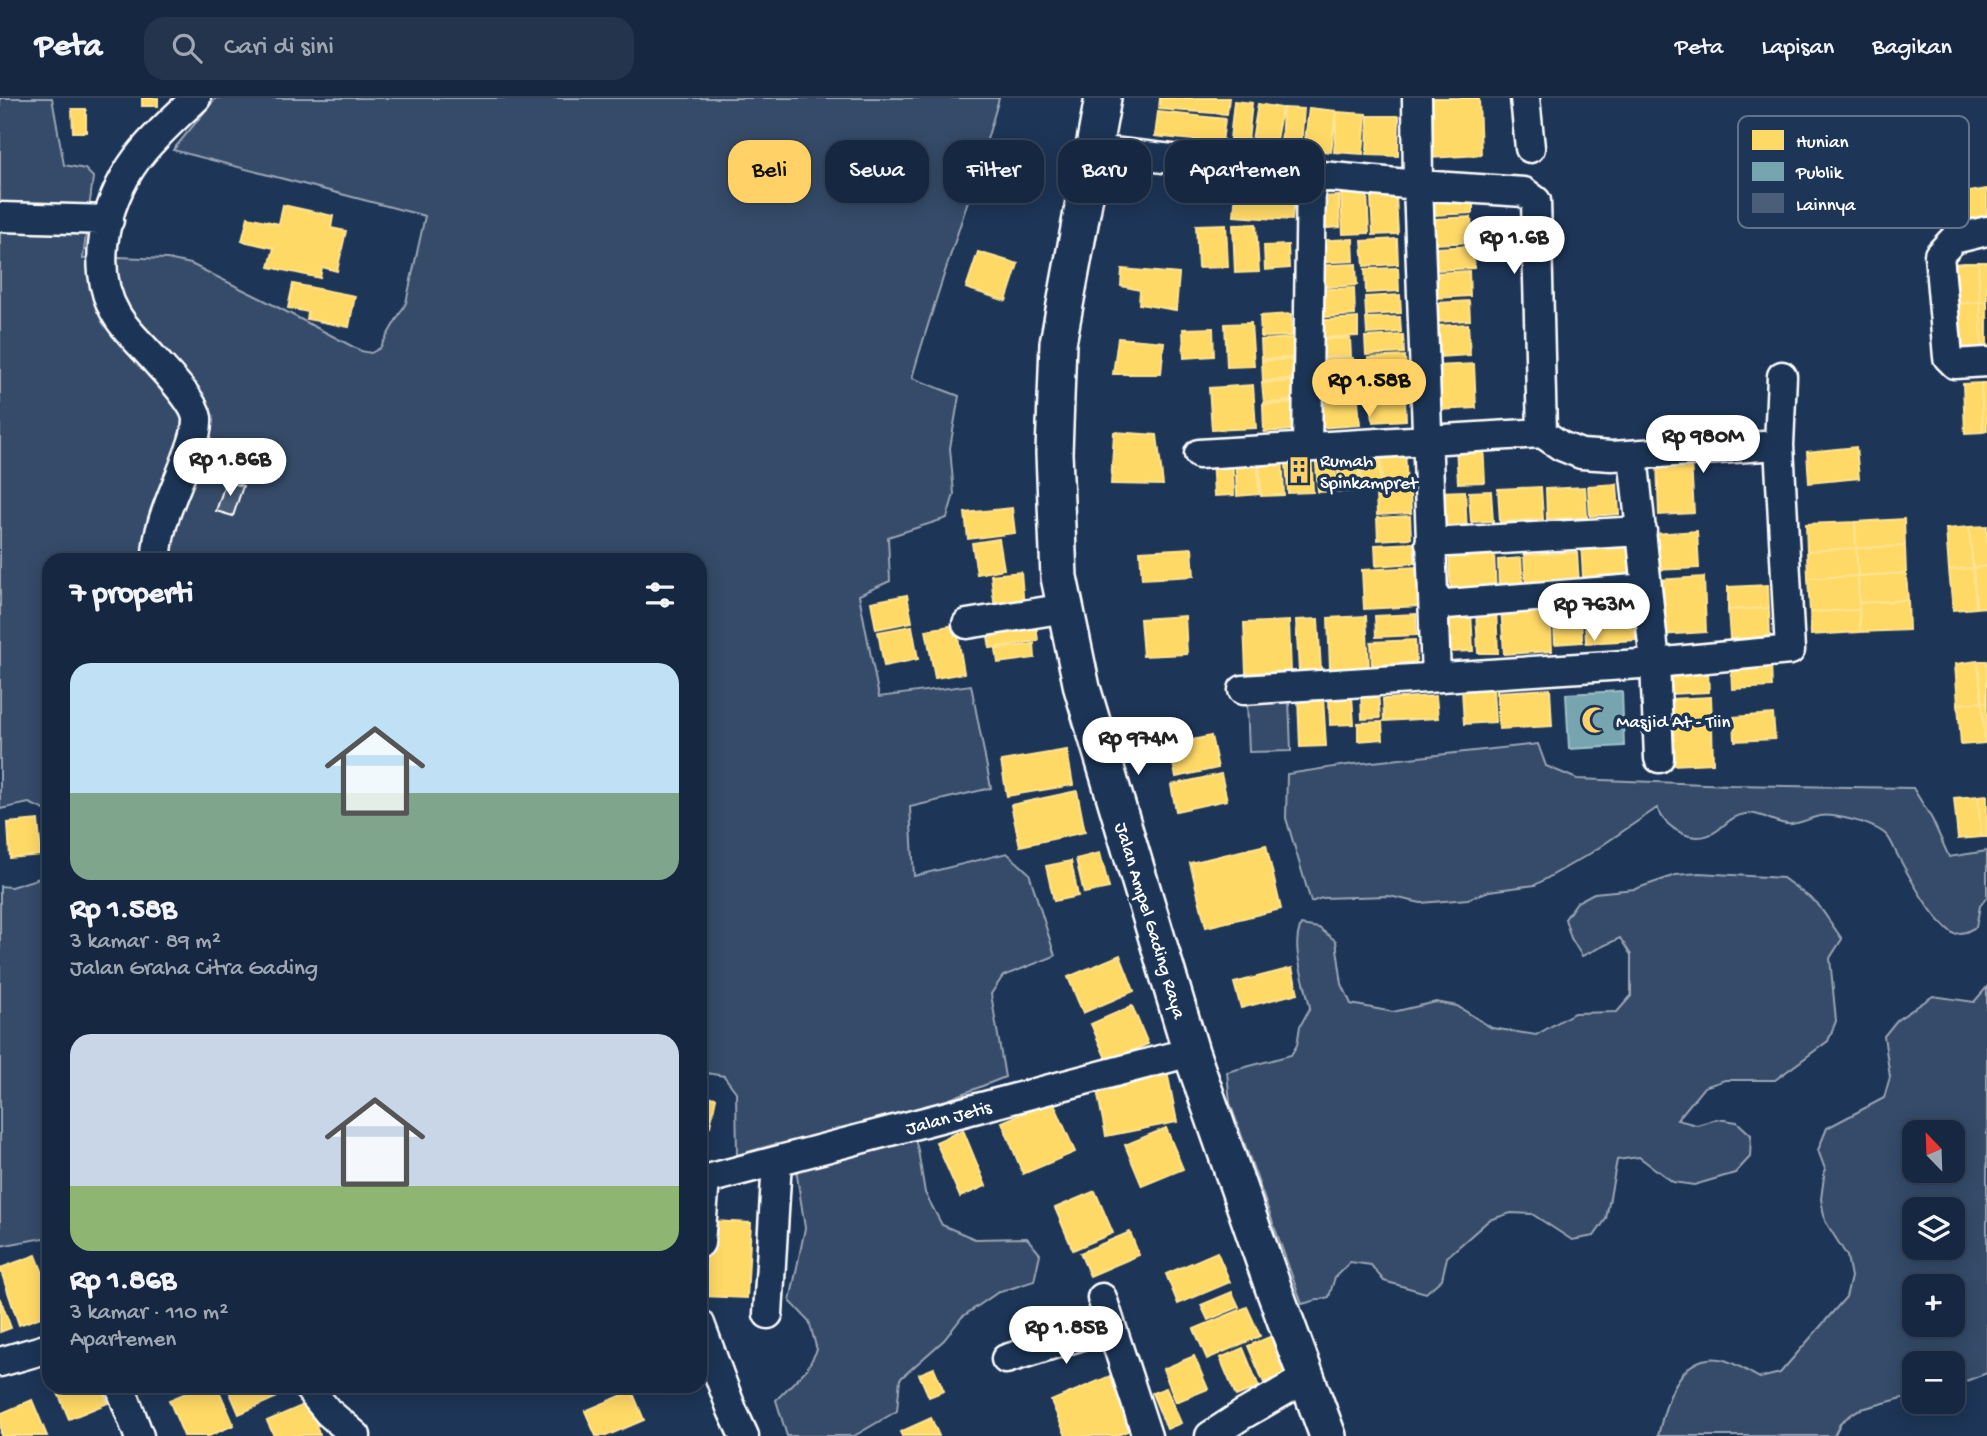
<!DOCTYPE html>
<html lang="id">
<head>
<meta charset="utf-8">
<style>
  :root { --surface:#162841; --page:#23344c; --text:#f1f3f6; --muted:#9ea6b1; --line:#35445a; --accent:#ffd166 }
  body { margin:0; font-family:"Gochi Hand",sans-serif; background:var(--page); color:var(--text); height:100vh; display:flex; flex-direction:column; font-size:26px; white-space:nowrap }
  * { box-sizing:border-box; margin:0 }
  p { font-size:23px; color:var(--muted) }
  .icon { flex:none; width:38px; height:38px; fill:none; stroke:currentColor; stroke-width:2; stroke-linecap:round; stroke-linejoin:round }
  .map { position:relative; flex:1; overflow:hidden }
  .side { position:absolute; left:42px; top:455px; width:665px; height:840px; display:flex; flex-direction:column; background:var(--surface); border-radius:21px; box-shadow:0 4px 18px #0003,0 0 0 2px var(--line) }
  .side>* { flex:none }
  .banner { position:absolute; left:728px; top:42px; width:665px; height:63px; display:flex; gap:14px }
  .needle { width:46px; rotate:337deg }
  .fabs { position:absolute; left:1902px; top:1022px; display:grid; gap:14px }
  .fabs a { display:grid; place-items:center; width:63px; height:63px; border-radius:14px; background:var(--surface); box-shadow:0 4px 18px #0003,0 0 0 2px var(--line); font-size:35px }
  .price { position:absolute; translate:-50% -60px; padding:0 16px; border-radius:24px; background:#fff; color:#222; font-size:23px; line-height:46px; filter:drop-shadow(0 2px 4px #0008) }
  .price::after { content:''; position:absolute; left:50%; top:42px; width:21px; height:16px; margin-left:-10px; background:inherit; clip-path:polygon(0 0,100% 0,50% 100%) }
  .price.selected { background:var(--accent); color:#111 }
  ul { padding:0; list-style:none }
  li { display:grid; align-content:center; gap:14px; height:371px; padding:0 28px }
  li span { display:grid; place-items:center; height:217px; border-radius:21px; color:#555 }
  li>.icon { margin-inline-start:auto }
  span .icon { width:126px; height:126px; fill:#fffc; stroke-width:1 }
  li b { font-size:30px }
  h2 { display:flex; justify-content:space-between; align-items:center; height:84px; padding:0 28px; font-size:30px }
  .pill { padding:0 24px; border-radius:21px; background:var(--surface); box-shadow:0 4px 18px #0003,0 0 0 2px var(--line); font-size:24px; line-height:63px }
  .pill.selected { background:var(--accent); color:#111 }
  header { display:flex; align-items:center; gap:42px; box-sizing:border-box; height:98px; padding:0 35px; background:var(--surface); border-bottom:2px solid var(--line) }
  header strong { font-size:33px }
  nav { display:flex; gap:38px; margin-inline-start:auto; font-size:24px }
  .search { width:490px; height:63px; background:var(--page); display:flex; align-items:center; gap:18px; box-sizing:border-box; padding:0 24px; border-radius:21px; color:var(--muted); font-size:26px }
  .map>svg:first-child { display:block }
  .green { fill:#364b69; stroke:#9aa5b4; stroke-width:2; fill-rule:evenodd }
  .homes { fill:#ffd966; stroke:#ffe494; stroke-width:2 }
  .public { fill:#76a5af; stroke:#9fc0c7; stroke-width:2 }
  .building { fill:#4a5d79; stroke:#fff; stroke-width:2 }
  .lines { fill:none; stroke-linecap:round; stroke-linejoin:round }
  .minor-casing { stroke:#fff; stroke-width:33 }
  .major-casing { stroke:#fff; stroke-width:40 }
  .minor { stroke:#1d3557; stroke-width:28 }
  .major { stroke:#1d3557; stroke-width:35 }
  .labels { text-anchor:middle; stroke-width:7; stroke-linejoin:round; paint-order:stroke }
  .poi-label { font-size:19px; fill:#fff; stroke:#1d3557; text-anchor:start }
  .street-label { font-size:19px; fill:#fff; stroke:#1d3557 }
  .key { fill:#1d3557; stroke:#617289; stroke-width:2 }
  .key-label { font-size:19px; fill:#fff }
</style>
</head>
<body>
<header>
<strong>Peta</strong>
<div class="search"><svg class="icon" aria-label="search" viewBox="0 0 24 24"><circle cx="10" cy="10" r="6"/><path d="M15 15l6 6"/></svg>Cari di sini</div>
<nav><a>Peta</a><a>Lapisan</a><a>Bagikan</a></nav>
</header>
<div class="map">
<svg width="1987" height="1338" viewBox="0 0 1987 1338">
  <rect width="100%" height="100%" fill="#1d3557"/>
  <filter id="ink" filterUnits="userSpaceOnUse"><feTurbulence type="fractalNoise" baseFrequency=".0143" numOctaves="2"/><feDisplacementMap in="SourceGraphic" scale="14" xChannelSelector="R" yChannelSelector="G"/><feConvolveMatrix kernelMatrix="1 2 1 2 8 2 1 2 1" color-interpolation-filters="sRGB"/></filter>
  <g filter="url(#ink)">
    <path class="green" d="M0 0H52L64 67 85 71 93 79 83 161 118 159 167 161 191 166 262 201 361 253 371 255 380 250 406 205 425 118 173 52 216 0H999C973 95 939 186 912 280L959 298 950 350 954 396 947 420 888 439 890 483 859 497 879 599 971 587 991 690 910 709 914 778 1007 755 1029 775 1055 858 1003 878 991 896 1005 979 932 1008 907 1014 918 1052 925 1095 942 1127 975 1141 1027 1140 1040 1156 1034 1183 997 1195 962 1219 944 1242 900 1281 897 1313 854 1338H787L776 1302 807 1271 817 1252 809 1223 790 1203 805 1130 796 1071 776 1046 737 1057 736 994 724 978 700 974V462H49V714L29 705 0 711Z
      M1289 600 1291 653 1249 654 1247 602Z
      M1538 646 1546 668 1577 681 1731 687 1913 690 1932 721 1949 759 1987 753V799L1980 808 1976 829 1966 834 1954 836C1932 821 1911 782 1898 758 1893 750 1892 741 1884 735 1872 726 1849 720 1833 718 1818 715 1807 724 1792 726 1776 728 1762 713 1745 716 1733 718 1727 725 1718 732 1695 749 1667 732 1657 710L1591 755 1535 787 1489 793 1468 801 1421 805 1389 798 1322 800 1311 804 1286 720 1287 676 1354 666Z
      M1699 775 1783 780 1817 805 1842 841 1830 860 1836 923 1828 943 1775 982H1725L1704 989 1677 1022 1697 1027 1717 1021 1737 1024 1751 1037 1750 1059 1735 1075 1694 1087 1673 1084 1639 1059 1617 1062 1606 1121 1594 1138 1572 1142 1532 1116 1511 1115 1489 1122 1447 1159 1442 1181 1426 1195 1384 1183 1371 1167 1350 1164 1335 1179 1329 1199 1302 1206 1230 1005 1227 974 1291 957 1297 947 1300 928 1310 910C1306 884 1290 852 1301 827L1319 830 1336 843 1342 886 1351 906 1393 914 1436 904 1457 908 1492 930 1536 937 1574 915 1617 914 1631 898V857L1620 840 1582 858 1571 840 1565 821 1577 804 1594 795 1635 791 1676 777Z
      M49 777V1139L0 1148V788L11 789Z
      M1987 889V1275L1953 1288V1265H1914V1297L1858 1312 1841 1324 1834 1338H1658C1665 1307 1678 1255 1720 1261 1733 1263 1748 1274 1760 1280L1780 1275 1846 1199 1851 1179 1847 1158 1825 1123 1821 1101 1825 1071 1818 1052 1827 1030 1884 1000 1890 979 1884 938 1897 922 1933 898 1974 904ZM1953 1034V1073H1914V1034ZM1914 1111H1953V1150H1914ZM1953 1188V1227H1914V1188Z"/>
    <path class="homes" d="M142 0H158V8H142Z
      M1160 0H1229L1227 16 1159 11Z
      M1426 0H1479L1481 57 1429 60Z
      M1234 3 1252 5 1248 43 1230 41Z
      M1258 6 1282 10 1274 52 1251 48Z
      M1283 10 1304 11 1301 48 1281 47Z
      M1309 10 1336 13 1331 54 1304 51Z
      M72 11H86V34H73Z
      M1158 14 1225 21 1222 45 1155 38Z
      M1337 14 1366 16 1363 56 1334 54Z
      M1368 18H1399L1398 58 1367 57Z
      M1237 78 1296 82 1292 122 1234 118Z
      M1987 91V117L1968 121 1963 95Z
      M1473 92V115L1435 117 1434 94Z
      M1367 95 1369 135 1343 136 1341 96Z
      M1339 98 1340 129 1316 131 1314 99Z
      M1396 98 1398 136 1373 137 1371 99Z
      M283 107 333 118 331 130 346 133 337 173 322 169 320 180 269 169 274 150 242 143 248 119 279 126Z
      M1471 119 1473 144 1436 146 1434 121Z
      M1226 126 1228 169 1198 170 1196 127Z
      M1256 126 1259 174 1235 175 1233 127Z
      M1353 141 1354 163 1311 165 1310 143Z
      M1397 141 1398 166 1364 168 1362 143Z
      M1288 147 1289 170 1265 172 1264 148Z
      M1473 148 1474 170 1436 172 1435 150Z
      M978 154 1018 166 1006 203 966 190Z
      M1978 164H1987V204H1980Z
      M1978 164 1980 204 1954 206 1952 166Z
      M1356 166 1357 187 1312 190 1311 168Z
      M1398 170 1399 193 1366 195 1365 171Z
      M1122 171 1179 176 1176 212 1139 206 1140 192 1121 188Z
      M1469 173 1470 198 1436 200 1435 175Z
      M293 186 355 198 349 229 307 221 308 214 288 210Z
      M1354 190 1355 217 1311 220 1310 192Z
      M1400 197 1401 215 1366 217 1365 199Z
      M1469 203 1470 222 1436 224V205Z
      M1980 204H1987V250H1982Z
      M1980 204 1982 250 1956 251 1954 206Z
      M1291 216 1292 238 1261 239 1260 218Z
      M1400 219 1401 234 1367 236 1366 220Z
      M1358 220V238L1312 240V223Z
      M1251 225 1254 268 1227 269 1225 226Z
      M1468 226 1470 257 1438 259 1436 228Z
      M1213 230 1214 258 1184 260 1183 231Z
      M1403 237 1404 255 1366 257 1365 239Z
      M1118 240 1164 244 1161 276H1113Z
      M1293 240 1294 260 1262 261 1261 242Z
      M1350 240 1351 258 1314 260 1312 242Z
      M1405 258 1406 278 1369 280 1368 260Z
      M1353 260 1354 278 1313 281 1312 262Z
      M1292 261 1293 281 1263 283 1262 263Z
      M1474 266 1476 310 1438 312 1436 268Z
      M1357 280V300L1316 302 1314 282Z
      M1405 280 1406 298 1371 300 1370 282Z
      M1292 283 1293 303 1264 305 1262 285Z
      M1981 285H1987V333L1983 334Z
      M1981 285 1983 334 1965 335 1963 286Z
      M1253 287 1256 330 1212 332 1209 290Z
      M1405 301 1406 322 1373 324 1371 303Z
      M1358 302 1360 327 1318 330 1316 305Z
      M1293 305 1295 332 1264 334 1263 307Z
      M1114 334 1157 337 1163 387 1111 386Z
      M1483 345 1485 384 1458 385 1456 347Z
      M1358 348 1360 393 1339 394 1337 350Z
      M1405 349 1407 390 1382 391 1380 351Z
      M1856 349 1859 380 1809 385 1807 354Z
      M1311 350 1313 394 1288 395 1285 351Z
      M1334 351 1337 393 1318 394 1315 352Z
      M1360 352H1379L1381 392 1362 393Z
      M1257 354 1259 396 1237 398 1235 355Z
      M1282 354 1284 397 1261 398 1259 355Z
      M1232 356 1234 397 1214 398 1212 358Z
      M1691 363 1694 415 1659 417 1657 364Z
      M1617 386 1619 416 1590 418 1588 388Z
      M1541 389 1543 421 1500 424 1498 391Z
      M1585 389 1587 419 1547 421 1546 391Z
      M1465 393 1467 436 1440 438 1438 394Z
      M1491 393 1493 423 1471 424 1469 394Z
      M1410 394 1411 415 1377 417 1376 396Z
      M1012 410 1015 435 968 441 965 415Z
      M1410 418 1411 440 1378 442 1377 420Z
      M1904 421 1905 448 1856 450 1855 424Z
      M1855 424 1856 450 1807 453 1806 426Z
      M1987 428V468L1973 470 1969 429Z
      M1969 429 1973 470 1949 472 1946 431Z
      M1697 433 1699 470 1655 472 1653 436Z
      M999 441 1004 471 977 476 972 445Z
      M1631 442 1633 476 1583 479 1581 445Z
      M1414 445 1415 465 1376 468 1375 447Z
      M1905 448 1906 475 1858 478 1856 450Z
      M1192 450 1194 478 1142 481 1140 453Z
      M1856 450 1858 478 1808 480 1807 453Z
      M1494 453 1496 499 1451 501 1449 455Z
      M1577 454 1579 486 1526 488 1524 457Z
      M1521 460 1523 491 1499 493 1498 462Z
      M1987 468V509L1976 510 1973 470Z
      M1418 469 1420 508 1364 511 1362 472Z
      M1973 470 1976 510 1953 512 1949 472Z
      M1021 474 1024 509 995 512 991 477Z
      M1906 475 1908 502 1859 505 1858 478Z
      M1858 478 1859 512 1810 514 1808 480Z
      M1704 479 1706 534 1660 537 1657 482Z
      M1768 487 1769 510 1728 512V489Z
      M907 497 912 524 876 531 871 504Z
      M1634 501 1636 542 1586 545 1584 503Z
      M1908 502 1909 532 1860 534 1859 505Z
      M1581 504 1582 544 1555 546 1553 505Z
      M1550 505 1552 553 1504 556 1501 508Z
      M1769 510 1770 539 1730 541 1728 512Z
      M1471 511 1473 553 1449 554 1447 512Z
      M1496 511 1498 555H1478L1476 512Z
      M1859 512 1860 534 1811 537 1810 514Z
      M1416 516 1417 537 1376 539 1375 518Z
      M1035 518 1038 543 990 550 986 526Z
      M1185 518 1187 556 1143 558 1140 521Z
      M1366 518 1369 569 1330 571 1328 520Z
      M1318 521 1321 572 1299 573 1296 522Z
      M1289 523 1291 573 1246 575 1244 525Z
      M956 527 964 575 935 580 926 532Z
      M912 528 918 561 884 568 878 534Z
      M1415 542 1416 564 1372 567 1371 544Z
      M1034 546 1035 560 998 565 996 551Z
      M1978 563H1987V604H1982Z
      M1978 563 1982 604 1958 606 1955 566Z
      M1771 565 1772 589 1732 591 1731 567Z
      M1708 573 1709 594 1670 596 1669 575Z
      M1493 590 1495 624 1464 626 1462 592Z
      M1550 591 1552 628 1499 631 1497 594Z
      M1378 594 1380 620 1362 621 1361 595Z
      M1352 598 1354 626 1330 627 1329 599Z
      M1436 598 1438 620 1384 623 1383 601Z
      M1323 599 1326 648 1300 649 1298 601Z
      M1711 599 1712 622 1670 625 1669 601Z
      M1982 604H1987V645H1985Z
      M1982 604 1985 645 1961 647 1958 606Z
      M1773 616 1775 641 1735 643 1734 619Z
      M1382 624 1383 641 1358 643V625Z
      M1712 627 1713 665 1672 667 1670 629Z
      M1211 638 1218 670 1176 679 1169 647Z
      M1067 652 1073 687 1007 698 1001 663Z
      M1221 676 1227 702 1176 713 1171 687Z
      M1077 693 1085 734 1020 748 1011 707Z
      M1987 697V739H1981L1978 698Z
      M1978 698 1981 739 1958 741 1954 700Z
      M38 722 41 757 10 760 8 725Z
      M1266 747 1281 811 1206 829 1190 765Z
      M1100 755 1109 790 1084 795 1076 761Z
      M1071 763 1078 798 1054 803 1046 768Z
      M1120 857 1134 893 1083 915 1068 879Z
      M1292 870 1298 895 1241 910 1234 885Z
      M1132 908 1148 946 1107 963 1091 926Z
      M1167 973 1177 1024 1106 1038 1096 987Z
      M700 997 716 1000 710 1028 700 1026Z
      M1053 1003 1075 1054 1023 1076 1002 1024Z
      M1166 1030 1183 1071 1142 1088 1125 1047Z
      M963 1032 986 1088 960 1099 936 1044Z
      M1095 1093 1113 1135 1073 1152 1055 1110Z
      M712 1123 751 1125 747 1200 702 1198Z
      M1130 1134 1139 1157 1090 1178 1080 1155Z
      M1217 1154 1230 1184 1178 1206 1166 1176Z
      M36 1157 49 1191V1216L19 1227 0 1170Z
      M1232 1194 1239 1209 1208 1222 1201 1207Z
      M0 1200 11 1230 0 1234Z
      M1247 1209 1260 1238 1207 1261 1194 1231Z
      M1272 1238 1288 1275 1264 1285 1248 1248Z
      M1243 1250 1259 1289 1236 1298 1220 1260Z
      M1194 1258 1208 1291 1176 1304 1163 1271Z
      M934 1270 944 1293 929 1299 919 1276Z
      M1110 1278 1132 1331 1116 1338H1066L1051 1303Z
      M55 1288H101L108 1305 69 1321Z
      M203 1288H217L234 1327 209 1338H184L169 1302Z
      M227 1288H270L275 1300 239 1316Z
      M1166 1290 1181 1325 1167 1331 1152 1295Z
      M632 1293 644 1322 606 1338H596L585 1313Z
      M32 1302 47 1338H1L0 1316Z
      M306 1306 309 1313 317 1309 324 1325 316 1328 320 1337 274 1338 267 1323Z
      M931 1320 939 1338H902L900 1334Z"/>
    <path class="public" d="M1622 593 1624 648 1569 651 1566 596Z"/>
    <path class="building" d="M226 383 243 388 233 418 216 413Z"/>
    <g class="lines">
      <defs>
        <path id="minor" d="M1417 0 1418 87 1524 94 1536 103 1542 335
          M1525 0 1530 50
          M1094 52 1311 77 1418 87 1436 579
          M0 119 109 122
          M1987 133 1954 141 1939 157 1948 259 1955 266 1987 264
          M1542 335 1561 348 1581 356 1612 358 1779 347 1782 278
          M1307 349 1311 77
          M1199 356 1542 335
          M1634 367 1655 565 1659 660
          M1430 445 1642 433
          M157 462C156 430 174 395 185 366 190 351 198 336 197 320 194 302 165 274 153 260 141 246 125 232 116 216 87 167 108 93 143 53 159 34 178 17 196 0
          M1434 507 1647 490
          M967 526 1066 510
          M1243 592 1655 565 1790 552 1779 347
          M700 1083 1191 954
          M700 1145 705 1081
          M1102 1200 1147 1338
          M768 1216 777 1063
          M700 1226 732 1312 744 1338
          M1006 1261 1111 1228
          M0 1264 49 1250
          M120 1288 139 1338
          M307 1288 328 1314 356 1338
          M1210 1338 1242 1317 1308 1279"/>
        <path id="major" d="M1103 0 1058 245 1054 355 1059 479 1082 590 1191 954 1273 1189 1328 1338"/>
      </defs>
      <use href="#minor" class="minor-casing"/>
      <use href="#major" class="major-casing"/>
      <use href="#minor" class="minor"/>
      <use href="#major" class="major"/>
    </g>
  </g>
  <defs>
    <symbol id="building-bare" viewBox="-9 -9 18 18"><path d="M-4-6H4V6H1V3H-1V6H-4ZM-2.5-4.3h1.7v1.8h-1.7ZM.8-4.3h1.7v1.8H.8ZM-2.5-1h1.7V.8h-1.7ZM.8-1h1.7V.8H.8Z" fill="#ffd166" stroke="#1d3557" stroke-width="2.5" paint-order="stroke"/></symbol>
    <symbol id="mosque-bare" viewBox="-9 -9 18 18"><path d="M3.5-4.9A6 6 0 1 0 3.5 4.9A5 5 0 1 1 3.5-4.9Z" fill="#ffd166" stroke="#1d3557" stroke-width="2.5" paint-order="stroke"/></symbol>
  </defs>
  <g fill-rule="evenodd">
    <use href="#building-bare" x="1280" y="353" width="38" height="38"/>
    <use href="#mosque-bare" x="1576" y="603" width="38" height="38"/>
  </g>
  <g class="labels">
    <g class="poi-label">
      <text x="1320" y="368">Rumah<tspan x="1320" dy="22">Spinkampret</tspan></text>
      <text x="1616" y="629">Masjid At - Tiin</text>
    </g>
    <g class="street-label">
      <text transform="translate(1152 822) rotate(73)" y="7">Jalan Ampel Gading Raya</text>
      <text transform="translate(948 1018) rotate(-15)" y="7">Jalan Jetis</text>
    </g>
  </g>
  <rect x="1738" y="18" width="231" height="112" rx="10" class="key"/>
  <rect x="1752" y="32" width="32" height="20" fill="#ffd966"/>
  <rect x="1752" y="64" width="32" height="19" fill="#76a5af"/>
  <rect x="1752" y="95" width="32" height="20" fill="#4a5d79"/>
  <g class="key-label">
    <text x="1796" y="49">Hunian</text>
    <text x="1796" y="80">Publik</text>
    <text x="1796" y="112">Lainnya</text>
  </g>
</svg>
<div class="fabs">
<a><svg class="needle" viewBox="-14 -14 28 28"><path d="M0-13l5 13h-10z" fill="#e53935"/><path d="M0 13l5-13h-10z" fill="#9ea6b1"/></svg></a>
<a><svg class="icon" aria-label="layers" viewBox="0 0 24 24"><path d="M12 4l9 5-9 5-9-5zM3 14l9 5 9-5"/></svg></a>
<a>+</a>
<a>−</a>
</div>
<b class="price" style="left:1514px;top:178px">Rp 1.6B</b>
<b class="price selected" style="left:1369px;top:321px">Rp 1.58B</b>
<b class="price" style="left:1703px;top:377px">Rp 980M</b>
<b class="price" style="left:230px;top:400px">Rp 1.86B</b>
<b class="price" style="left:1594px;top:545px">Rp 763M</b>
<b class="price" style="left:1138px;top:679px">Rp 974M</b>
<b class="price" style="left:1066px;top:1268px">Rp 1.85B</b>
<div class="banner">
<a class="pill selected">Beli</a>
<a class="pill">Sewa</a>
<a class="pill">Filter</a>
<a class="pill">Baru</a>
<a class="pill">Apartemen</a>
</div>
<section class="side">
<h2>7 properti<svg class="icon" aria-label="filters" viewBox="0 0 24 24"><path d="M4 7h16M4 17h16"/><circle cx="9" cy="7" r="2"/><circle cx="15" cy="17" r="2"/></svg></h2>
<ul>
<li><span style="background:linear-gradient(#bfe0f5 60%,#7fa58c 0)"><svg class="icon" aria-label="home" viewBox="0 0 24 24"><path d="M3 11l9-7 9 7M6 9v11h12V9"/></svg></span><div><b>Rp 1.58B</b><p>3 kamar · 89 m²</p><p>Jalan Graha Citra Gading</p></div></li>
<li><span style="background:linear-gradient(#c9d6e8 70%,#8fb573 0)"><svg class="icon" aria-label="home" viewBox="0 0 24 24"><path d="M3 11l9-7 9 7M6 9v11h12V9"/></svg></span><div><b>Rp 1.86B</b><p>3 kamar · 110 m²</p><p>Apartemen</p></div></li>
</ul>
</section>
</div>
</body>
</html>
